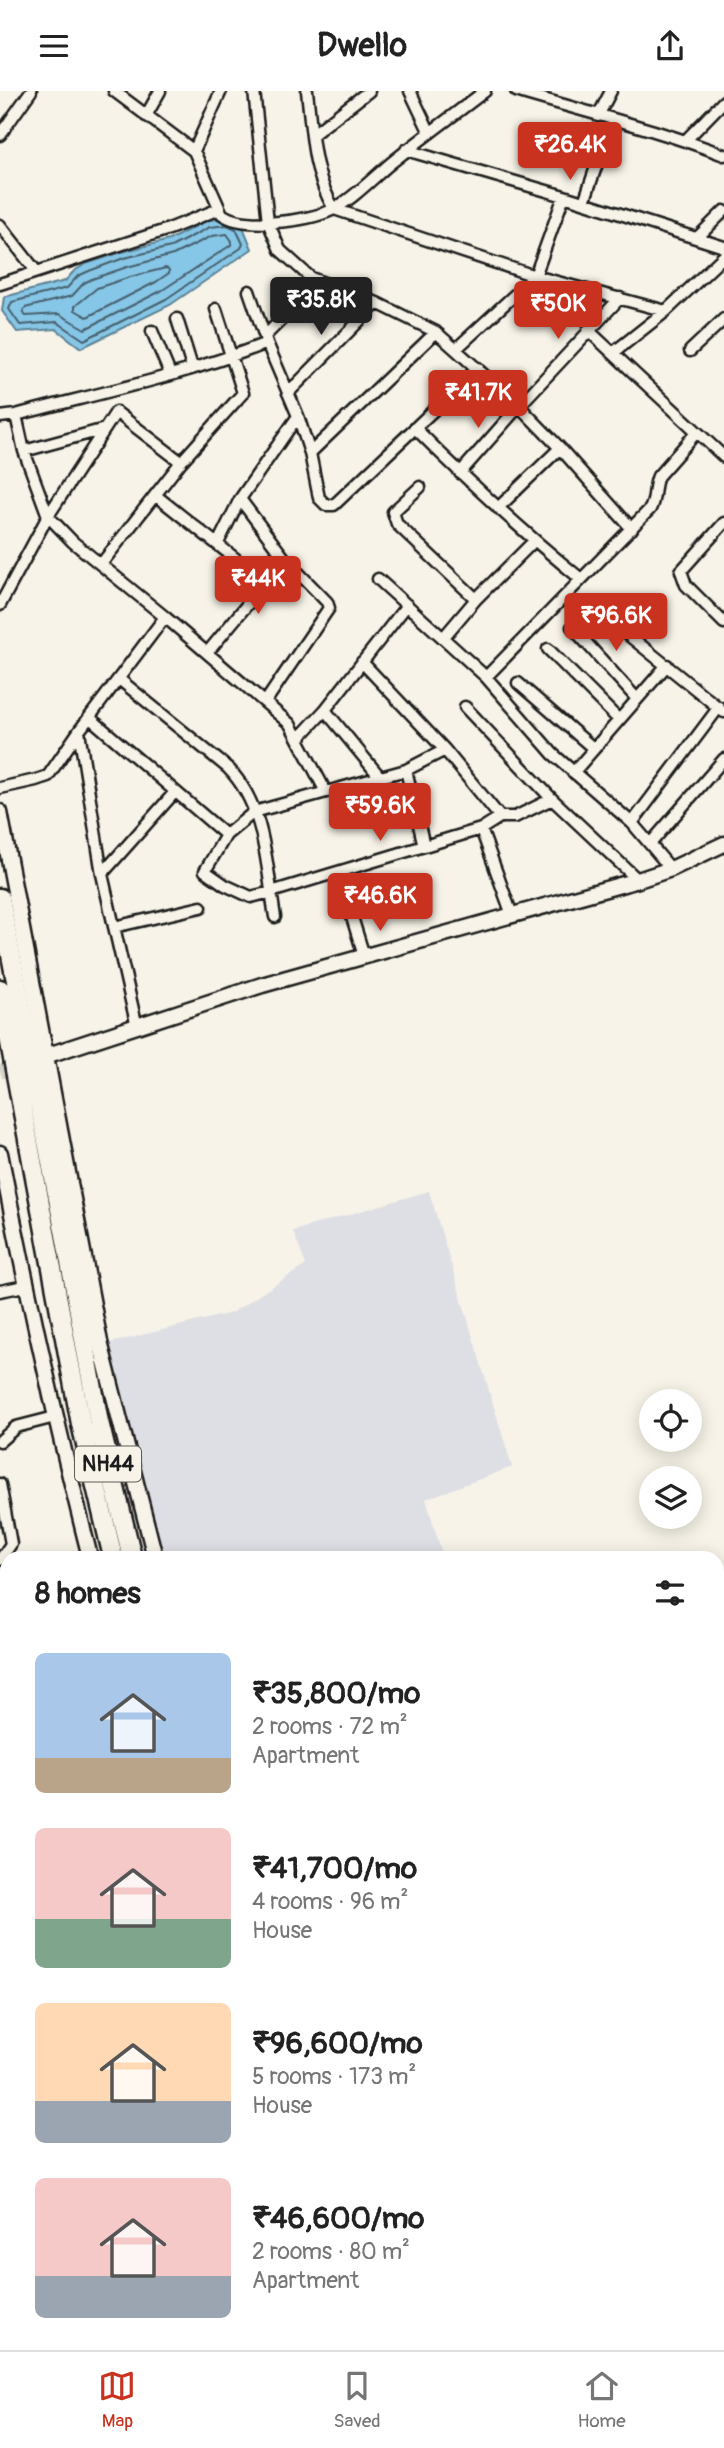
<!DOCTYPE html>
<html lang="en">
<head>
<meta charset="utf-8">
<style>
  :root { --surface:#fff; --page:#f6f6f6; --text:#222; --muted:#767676; --line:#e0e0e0; --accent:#c8321e }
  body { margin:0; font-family:Pangolin,sans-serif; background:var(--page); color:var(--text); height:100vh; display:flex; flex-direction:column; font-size:26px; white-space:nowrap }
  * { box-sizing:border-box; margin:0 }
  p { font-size:23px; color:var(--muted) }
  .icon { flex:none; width:38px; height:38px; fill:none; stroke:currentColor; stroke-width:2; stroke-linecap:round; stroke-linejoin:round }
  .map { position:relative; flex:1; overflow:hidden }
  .side { position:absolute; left:0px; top:1460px; width:724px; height:800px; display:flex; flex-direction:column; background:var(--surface); border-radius:21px 21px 0 0; box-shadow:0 4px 18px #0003 }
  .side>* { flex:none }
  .buttons { position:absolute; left:639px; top:1298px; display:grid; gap:14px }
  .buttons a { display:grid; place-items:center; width:63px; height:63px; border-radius:50%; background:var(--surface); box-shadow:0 4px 18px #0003; font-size:35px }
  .price { position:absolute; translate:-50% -60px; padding:0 16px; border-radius:7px; background:var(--accent); color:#fff; font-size:23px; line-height:46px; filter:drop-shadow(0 2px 4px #0008) }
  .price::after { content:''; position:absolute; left:50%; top:42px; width:21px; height:16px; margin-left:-10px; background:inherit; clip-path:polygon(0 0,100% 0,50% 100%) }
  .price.current { background:#222; color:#fff }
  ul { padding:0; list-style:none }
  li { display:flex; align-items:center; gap:21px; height:175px; padding:0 35px }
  li span { display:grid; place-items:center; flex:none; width:196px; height:140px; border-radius:10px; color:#555 }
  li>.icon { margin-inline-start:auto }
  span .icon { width:84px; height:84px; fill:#fffc; stroke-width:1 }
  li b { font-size:30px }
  h2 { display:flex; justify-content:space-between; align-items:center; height:84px; padding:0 35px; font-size:30px }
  header { display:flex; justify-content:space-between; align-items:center; height:91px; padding:0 35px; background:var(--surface); font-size:32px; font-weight:700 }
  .menu { display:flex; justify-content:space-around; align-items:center; height:98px; border-top:2px solid var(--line); background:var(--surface); font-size:19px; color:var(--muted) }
  .menu a { display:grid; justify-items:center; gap:4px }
  .menu .current { color:var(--accent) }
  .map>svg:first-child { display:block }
  .built { fill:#dedee5 }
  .water { fill:#86c6e6; stroke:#5c8295; stroke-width:2 }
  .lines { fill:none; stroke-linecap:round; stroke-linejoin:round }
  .shore { stroke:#46606d; stroke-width:2 }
  .secondary-tunnel { stroke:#d6d3c9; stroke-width:14; stroke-dasharray:14 7; stroke-linecap:butt }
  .street-casing { stroke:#1c1c1c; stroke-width:15 }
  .secondary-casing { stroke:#1c1c1c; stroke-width:19 }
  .highway-casing { stroke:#1c1c1c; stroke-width:23 }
  .street { stroke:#f7f3e8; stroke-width:10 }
  .secondary { stroke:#f7f3e8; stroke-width:14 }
  .highway { stroke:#f7f3e8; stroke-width:18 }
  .labels { text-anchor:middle; stroke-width:6; stroke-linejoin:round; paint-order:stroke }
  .shield { fill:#f7f3e8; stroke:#5e5c59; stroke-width:2 }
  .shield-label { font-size:21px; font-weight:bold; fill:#1c1c1c }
</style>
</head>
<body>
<header><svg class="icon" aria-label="menu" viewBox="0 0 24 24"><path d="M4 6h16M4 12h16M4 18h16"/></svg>Dwello<svg class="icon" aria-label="share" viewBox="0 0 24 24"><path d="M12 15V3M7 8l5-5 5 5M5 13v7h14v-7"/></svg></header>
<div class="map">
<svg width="724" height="2259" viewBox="0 0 724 2259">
  <rect width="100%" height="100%" fill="#f7f3e8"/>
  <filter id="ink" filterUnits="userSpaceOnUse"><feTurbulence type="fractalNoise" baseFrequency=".0143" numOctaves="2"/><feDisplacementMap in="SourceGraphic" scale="14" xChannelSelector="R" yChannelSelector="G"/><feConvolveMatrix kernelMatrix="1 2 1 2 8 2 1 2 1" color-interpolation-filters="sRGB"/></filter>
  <g filter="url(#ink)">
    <path class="built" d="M429 1100 512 1376 426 1408 443 1466H159L106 1253 231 1222 306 1174 293 1140Z
      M7 1901V2205L0 2202V1908Z
      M236 2252H289L291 2259H219Z"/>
    <path class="water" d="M228 127 241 131 252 158 170 214 81 257 56 238 17 241 2 220 4 206 65 190 74 180 86 173 122 161 169 149 208 129Z"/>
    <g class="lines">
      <path class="shore" d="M227 134 236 138 243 153 241 157 166 208 84 249 57 231 20 234 9 218 12 211 67 197 78 185 89 180 124 167 171 156 210 136Z
        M227 143 232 150 231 154 161 200 85 238 59 223 26 225 23 222 25 217 72 205 84 192 92 188 127 176 173 164 212 145Z
        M166 177 169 179V182L156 191 87 226 75 219V215L97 197 130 186Z"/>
      <path class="secondary-tunnel" d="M0 981 24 972"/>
      <defs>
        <path id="street" d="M114 0 194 60 222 123C244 139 308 130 332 119 352 109 374 86 391 72 422 47 454 24 485 0
          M254 0 268 131 280 159 311 187 377 212 436 241 519 315 560 357 632 438
          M307 0C312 42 312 80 334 118L535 185 666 220
          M410 0 430 42
          M516 0C585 21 657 38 724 64
          M146 25 160 0
          M598 25 611 0
          M0 44 31 0
          M312 44 369 0
          M686 49 724 10
          M406 59 564 105 724 156
          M194 60 221 0
          M584 111 612 29
          M0 134 36 180
          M697 147 724 120
          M0 193 169 138 219 118
          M249 200 267 252 298 325
          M177 228 192 276
          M588 239 724 366
          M152 240 170 283
          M265 245 319 191
          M456 258 535 185 564 105
          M690 260 724 228
          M613 262 666 220 724 165
          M288 302 377 212
          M16 324 24 360 48 425 73 451 165 526
          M0 326 16 324C100 302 186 284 267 252
          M416 338C469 391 523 441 581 488
          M24 360 105 338
          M310 362 436 241
          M460 382 519 315 620 207
          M420 396 393 421 397 433 476 508
          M155 404 265 491
          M240 408 285 468 327 511 329 517 266 610
          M498 417 560 357
          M724 432 681 480 686 494 724 532
          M218 452 240 408 298 325 310 362 319 407 326 414H334L478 277
          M102 472 181 371 243 302 216 218
          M378 488 486 586 650 418C656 407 653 396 658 385L696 342
          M0 514 48 425 116 321 181 371
          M602 523 724 621
          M572 536 637 608
          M443 547 476 508 534 450
          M548 558 619 629
          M207 562 285 468
          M362 571 445 659
          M486 586 553 663 632 732 671 778
          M119 588 228 677C266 716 266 774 275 826
          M518 592 594 658
          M465 616 552 708 638 789
          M325 619 380 686
          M90 627 226 744
          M79 640 102 783 137 936
          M299 647 325 619 407 514
          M406 679 445 659 500 726
          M573 682 667 574
          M0 697 36 689 48 685 79 640 165 526 290 633 326 701
          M632 732 719 616
          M481 738 512 824
          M650 753 724 668
          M424 755 406 679 254 721 226 744 205 780 225 794 251 806 271 801 481 738 500 726H515L552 708
          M338 781 364 865
          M102 783 175 701
          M114 836 201 816
          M0 1200 25 1195
          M0 1350 16 1336 55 1326
          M0 1393 11 1453 0 1469
          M718 1867 724 1861
          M0 1883 7 1875
          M0 2098 7 2097
          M718 2158 724 2153
          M718 2185 724 2207
          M587 2252 589 2259
          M219 2259 241 2252"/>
        <path id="secondary" d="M0 721 100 1251 155 1466
          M42 966 262 894 638 789 671 778 724 753
          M0 1062C26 1198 56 1332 90 1466
          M0 1589 7 1580
          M305 2252 306 2259
          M362 2252 364 2259"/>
        <path id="highway" d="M0 807 66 1149 99 1331 132 1466
          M0 898 81 1333 113 1466
          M320 2252 322 2259
          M346 2252 348 2259"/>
      </defs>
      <use href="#street" class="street-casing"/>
      <use href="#secondary" class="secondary-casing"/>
      <use href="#highway" class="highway-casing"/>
      <use href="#street" class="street"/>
      <use href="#secondary" class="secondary"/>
      <use href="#highway" class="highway"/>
    </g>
  </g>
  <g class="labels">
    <rect class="shield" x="75" y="1355.5" width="66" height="35" rx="5"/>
    <g class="shield-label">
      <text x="108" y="1380">NH44</text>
    </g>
  </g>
</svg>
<div class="buttons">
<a><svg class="icon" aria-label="locate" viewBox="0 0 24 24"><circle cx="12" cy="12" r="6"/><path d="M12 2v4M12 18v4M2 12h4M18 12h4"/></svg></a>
<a><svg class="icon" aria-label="layers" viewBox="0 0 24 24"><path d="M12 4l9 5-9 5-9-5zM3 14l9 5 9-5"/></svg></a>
</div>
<b class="price" style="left:570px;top:91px">₹26.4K</b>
<b class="price current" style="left:321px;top:246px">₹35.8K</b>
<b class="price" style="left:558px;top:250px">₹50K</b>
<b class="price" style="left:478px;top:339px">₹41.7K</b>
<b class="price" style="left:258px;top:525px">₹44K</b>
<b class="price" style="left:616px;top:562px">₹96.6K</b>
<b class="price" style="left:380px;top:752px">₹59.6K</b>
<b class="price" style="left:380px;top:842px">₹46.6K</b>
<section class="side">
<h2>8 homes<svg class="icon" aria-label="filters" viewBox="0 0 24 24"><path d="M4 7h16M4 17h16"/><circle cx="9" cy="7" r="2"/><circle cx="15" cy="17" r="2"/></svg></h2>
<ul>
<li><span style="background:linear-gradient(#a9c7e8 75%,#b9a48a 0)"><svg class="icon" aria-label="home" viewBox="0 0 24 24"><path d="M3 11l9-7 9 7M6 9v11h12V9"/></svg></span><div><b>₹35,800/mo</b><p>2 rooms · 72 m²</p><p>Apartment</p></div></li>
<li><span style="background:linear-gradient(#f6c9c9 65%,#7fa58c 0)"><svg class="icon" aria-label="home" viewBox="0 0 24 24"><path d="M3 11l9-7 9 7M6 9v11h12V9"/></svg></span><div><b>₹41,700/mo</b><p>4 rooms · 96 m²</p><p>House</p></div></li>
<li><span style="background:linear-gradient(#ffd9b3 70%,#9aa5b1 0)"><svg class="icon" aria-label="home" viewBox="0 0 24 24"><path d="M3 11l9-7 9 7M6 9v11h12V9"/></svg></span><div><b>₹96,600/mo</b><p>5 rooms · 173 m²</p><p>House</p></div></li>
<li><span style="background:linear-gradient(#f6c9c9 70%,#9aa5b1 0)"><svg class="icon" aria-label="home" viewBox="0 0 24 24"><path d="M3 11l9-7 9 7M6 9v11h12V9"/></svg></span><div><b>₹46,600/mo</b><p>2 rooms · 80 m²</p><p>Apartment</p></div></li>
</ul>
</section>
</div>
<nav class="menu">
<a class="current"><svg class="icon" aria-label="map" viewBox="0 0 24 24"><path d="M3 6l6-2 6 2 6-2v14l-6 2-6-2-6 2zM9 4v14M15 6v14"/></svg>Map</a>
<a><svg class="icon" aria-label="saved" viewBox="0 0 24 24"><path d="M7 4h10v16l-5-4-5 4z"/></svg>Saved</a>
<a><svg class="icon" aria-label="home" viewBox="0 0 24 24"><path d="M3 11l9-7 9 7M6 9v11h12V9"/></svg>Home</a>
</nav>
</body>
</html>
